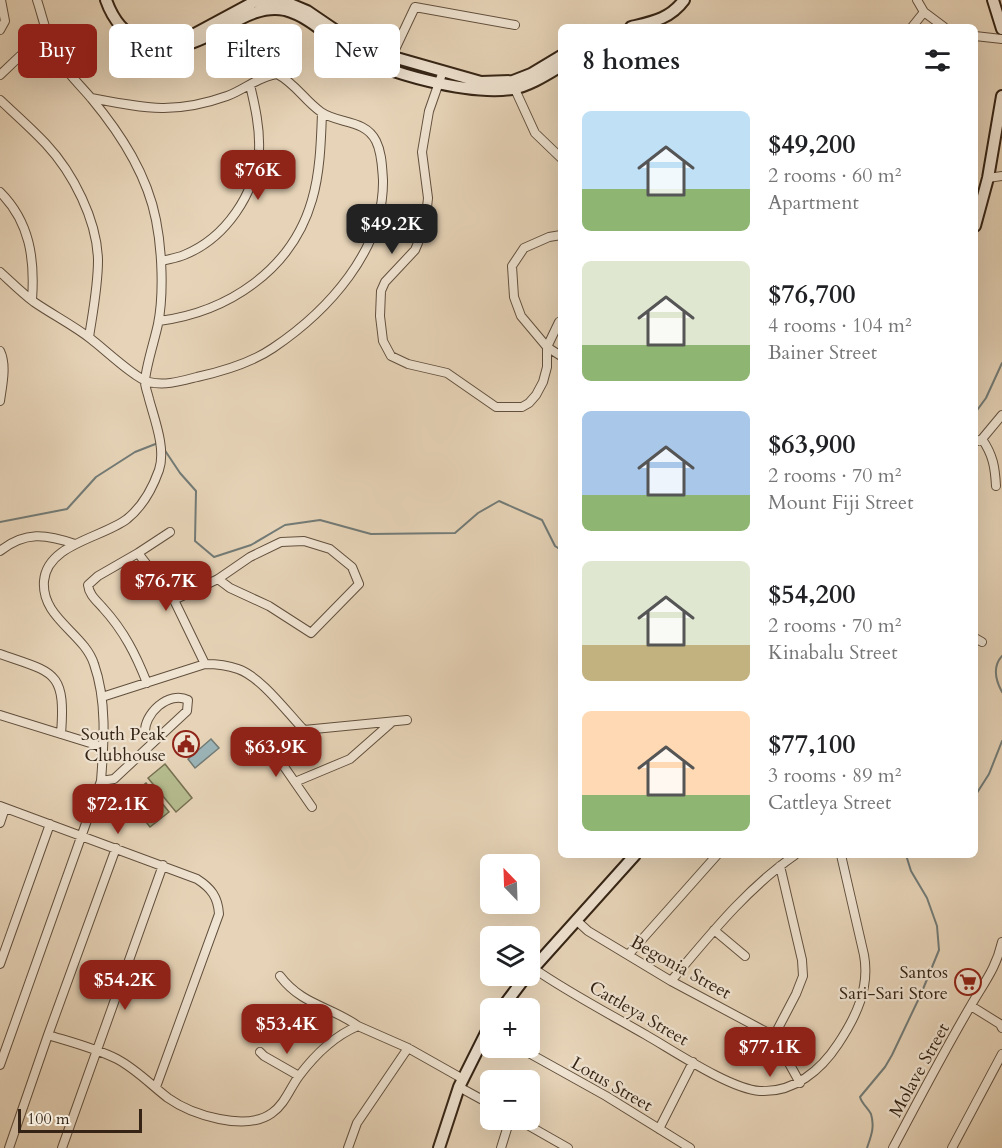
<!DOCTYPE html>
<html lang="en">
<head>
<meta charset="utf-8">
<style>
  :root { --surface:#fff; --page:#f6f6f6; --text:#202124; --muted:#757577; --accent:#8f2418 }
  body { margin:0; font-family:Cardo,serif; background:var(--page); color:var(--text); height:100vh; display:flex; flex-direction:column; font-size:22px; white-space:nowrap }
  * { box-sizing:border-box; margin:0 }
  p { font-size:20px; color:var(--muted) }
  .icon { flex:none; width:33px; height:33px; fill:none; stroke:currentColor; stroke-width:2; stroke-linecap:round; stroke-linejoin:round }
  .map { position:relative; flex:1; overflow:hidden }
  .drawer { position:absolute; left:558px; top:24px; width:420px; height:834px; display:flex; flex-direction:column; background:var(--surface); border-radius:9px; box-shadow:0 6px 24px #0002 }
  .drawer>* { flex:none }
  .hud { position:absolute; left:18px; top:24px; width:450px; height:54px; display:flex; gap:12px }
  .needle { width:39px; rotate:337deg }
  .controls { position:absolute; left:480px; top:854px; display:grid; gap:12px }
  .controls a { display:grid; place-items:center; width:60px; height:60px; border-radius:9px; background:var(--surface); box-shadow:0 6px 24px #0002; font-size:30px }
  .scale { position:absolute; left:18px; bottom:15px; width:124px; box-sizing:border-box; padding-left:6px; border:3px solid #352415; border-top:0; font-size:16px; line-height:21px; white-space:nowrap; color:#352415; -webkit-text-stroke:4px #efe3d1; paint-order:stroke }
  .price { position:absolute; translate:-50% -51px; padding:0 14px; border-radius:12px; background:var(--accent); color:#fff; font-size:20px; line-height:39px; filter:drop-shadow(0 2px 3px #0008) }
  .price::after { content:''; position:absolute; left:50%; top:36px; width:18px; height:14px; margin-left:-9px; background:inherit; clip-path:polygon(0 0,100% 0,50% 100%) }
  .price.current { background:#222; color:#fff }
  ul { padding:0; list-style:none }
  li { display:flex; align-items:center; gap:18px; height:150px; padding:0 24px }
  li span { display:grid; place-items:center; flex:none; width:168px; height:120px; border-radius:9px; color:#555 }
  li>.icon { margin-inline-start:auto }
  span .icon { width:72px; height:72px; fill:#fffc; stroke-width:1 }
  li b { font-size:26px }
  h2 { display:flex; justify-content:space-between; align-items:center; height:72px; padding:0 24px; font-size:26px }
  .tag { padding:0 21px; border-radius:9px; background:var(--surface); box-shadow:0 6px 24px #0002; font-size:21px; line-height:54px }
  .tag.current { background:var(--accent); color:#fff }
  .map>svg:first-child { display:block }
  .green { fill:#b6bd8f; stroke:#767052; stroke-width:1.5 }
  .water { fill:#9bb5b9; stroke:#727b77; stroke-width:1.5 }
  .lines { fill:none; stroke-linecap:round; stroke-linejoin:round }
  .stream { stroke:#727b77; stroke-width:2 }
  .street-casing { stroke:#62503e; stroke-width:10 }
  .secondary-casing { stroke:#352415; stroke-width:14 }
  .street { stroke:#efe3d1; stroke-width:8 }
  .secondary { stroke:#efe3d1; stroke-width:10 }
  .labels { text-anchor:middle; stroke-width:4.5; stroke-linejoin:round; paint-order:stroke }
  .poi-label { font-size:18px; fill:#352415; stroke:#efe3d1; text-anchor:end }
  .street-label { font-size:18px; fill:#352415; stroke:#efe3d1 }
</style>
</head>
<body>
<div class="map">
<svg width="1002" height="1148" viewBox="0 0 1002 1148">
  <rect width="100%" height="100%" fill="#e7d4b8"/>
  <filter id="stains"><feTurbulence type="fractalNoise" baseFrequency=".00333" numOctaves="4"/><feColorMatrix values="0 0 0 0 .2 0 0 0 0 .09 0 0 0 0 .02 0 0 0 .5 -.17"/></filter>
  <radialGradient id="worn" r=".72"><stop offset=".6" stop-color="#630" stop-opacity="0"/><stop offset="1" stop-color="#630" stop-opacity=".3"/></radialGradient>
  <path class="green" d="M165 764 192 798 176 812 148 778Z
    M146 783 169 812 150 827 127 798Z"/>
  <path class="water" d="M211 739 219 748 195 768 188 759Z"/>
  <g class="lines">
    <path class="stream" d="M975 413 986 398 1002 363
      M164 449 180 473 196 491 195 541 214 557 251 545 285 525 320 520 371 534 455 533 478 513 499 501 542 520 555 546 561 550
      M0 522 67 509 96 477 135 452 158 443
      M1002 656C992 667 996 681 1002 692
      M975 796 989 774 1002 741
      M867 1148C871 1136 875 1127 871 1114 868 1108 862 1104 860 1097L885 1067 892 1055 921 994 939 950 937 926 927 898 911 871 906 855"/>
    <defs>
      <path id="street" d="M917 0 924 12 944 27
        M912 27 924 12
        M0 30 5 21 1 0
        M975 36 1002 39
        M390 60 415 7 515 25
        M443 71 429 111 422 152 428 198 425 226 415 250 385 282 381 291 380 316 383 341 391 356 408 364 447 373 496 407H522L529 403 536 395 543 382 547 367V347L521 316 514 297 512 266 524 248 549 237 561 235
        M0 75 20 56 50 41
        M513 85 535 133 561 158
        M0 100C15 114 32 129 46 144 73 173 97 220 98 260 98 286 93 311 89 337
        M988 178 1002 176
        M0 192C30 222 35 259 32 300
        M162 261C169 259 177 258 184 255 226 238 255 194 259 150 260 128 255 106 250 85
        M0 272C11 282 22 293 34 302 53 315 73 325 91 339 103 348 137 380 149 382 165 386 181 381 197 377 224 371 251 363 273 348 328 311 384 250 383 180 382 167 382 153 376 141 365 119 338 124 321 112 305 101 295 83 277 74 259 76 244 90 227 96 174 115 144 108 91 98
        M159 321C228 312 292 270 312 200 320 173 321 142 322 113
        M561 323 559 322 547 347 561 356
        M0 351C7 365 2 386 0 401
        M982 439C993 455 995 467 996 486
        M975 442 982 439 1002 415
        M0 551C25 531 46 534 75 544
        M138 553 174 600 205 664
        M174 600 218 579 250 557 281 542 304 541 330 549 352 567 359 584 311 633 269 606 230 588 218 579
        M975 638 982 642
        M0 654C54 673 66 670 61 734
        M147 683C136 655 124 631 103 608 97 601 89 595 88 585L98 576 138 553 170 532
        M102 697 205 664C216 664 227 665 238 669 261 677 286 711 304 730
        M0 715 103 747
        M258 735 276 755 312 807
        M276 755 304 730 407 720
        M101 781 114 779 187 711 188 700C169 690 143 714 145 734L153 741
        M295 782 350 759 392 722
        M0 806 197 879C211 888 218 897 219 914L156 1087
        M0 823 5 808
        M576 920 588 931 671 981 774 1036
        M714 930 745 956
        M629 954 717 855
        M0 964 50 824
        M533 968C569 993 608 1013 646 1035 674 1051 730 1089 760 1091 794 1093 821 1070 838 1044 856 1017 870 988 864 955L841 855
        M280 976C302 1005 330 1006 358 1026
        M671 981C709 936 746 889 795 855
        M971 1006 1000 1024 1002 1028
        M48 1035C71 1042 95 1048 117 1059 136 1069 151 1085 168 1098 192 1115 246 1132 272 1113 285 1104 290 1088 299 1076 314 1056 334 1036 358 1026L408 1048 463 1079
        M774 1036 796 994 803 976 802 960 780 866
        M774 1036 800 1083
        M518 1047 606 1096 690 1148
        M260 1052 264 1056 299 1076
        M0 1065 101 781C104 742 107 701 94 664 84 633 41 618 44 581 47 544 102 538 127 519 142 507 153 487 159 470 166 449 155 421 149 399 148 394 145 387 145 382 145 369 155 339 158 324 164 294 162 250 156 220 147 174 121 134 91 98 79 84 66 72 57 56 47 39 43 18 37 0
        M459 1087 490 1104
        M517 1119 568 1148
        M659 1129 693 1062
        M9 1148 48 1035 116 848
        M62 1148 163 865
        M348 1148 357 1123 408 1048
        M501 1148 510 1119
        M893 1148C918 1101 943 1053 970 1007 983 984 996 969 1002 942
        M952 1148 1002 1054"/>
      <path id="secondary" d="M106 0C113 20 124 34 144 42 202 64 238 0 285 10 311 17 329 38 350 51 386 74 469 95 512 89 529 86 546 75 561 66
        M993 0 1002 29
        M631 27C652 22 670 19 684 0
        M166 40 191 36 254 2 268 0 283 1 307 11 354 43 372 51 481 82 513 81 531 74 561 56
        M975 226 988 178 1002 96
        M530 972 635 855
        M502 1008 527 975
        M439 1148 459 1087 490 1025"/>
    </defs>
    <use href="#street" class="street-casing"/>
    <use href="#secondary" class="secondary-casing"/>
    <use href="#street" class="street"/>
    <use href="#secondary" class="secondary"/>
  </g>
  <defs>
    <symbol id="civic-ring" viewBox="-11 -11 22 22"><circle r="9.5" fill="#efe3d1" stroke="#8f2418" stroke-width="1.5"/><path d="M-.6-6.5H3V-4.5H.6V-3L4-1V1h2V6H-6V1h2V-1L-.6-3ZM-1.2 2.5V6h2.4V2.5Z" fill="#8f2418"/></symbol>
    <symbol id="supermarket-ring" viewBox="-11 -11 22 22"><circle r="9.5" fill="#efe3d1" stroke="#8f2418" stroke-width="1.5"/><path d="M-6-5.5h2.5l.6 2H6L4.5 2H-2.5L-4.4-4H-6ZM-1.5 3.2a1.3 1.3 0 1 0 .1 0ZM3 3.2a1.3 1.3 0 1 0 .1 0Z" fill="#8f2418"/></symbol>
  </defs>
  <g fill-rule="evenodd">
    <use href="#civic-ring" x="171" y="729" width="30" height="30"/>
    <use href="#supermarket-ring" x="953" y="967" width="30" height="30"/>
  </g>
  <g class="labels">
    <g class="poi-label">
      <text x="166" y="740">South Peak<tspan x="166" dy="21">Clubhouse</tspan></text>
      <text x="948" y="978">Santos<tspan x="948" dy="21">Sari-Sari Store</tspan></text>
    </g>
    <g class="street-label">
      <text transform="translate(681 967) rotate(29)" y="6">Begonia Street</text>
      <text transform="translate(639 1013) rotate(30)" y="6">Cattleya Street</text>
      <text transform="translate(919 1070) rotate(-61)" y="6">Molave Street</text>
      <text transform="translate(612 1084) rotate(30)" y="6">Lotus Street</text>
    </g>
  </g>
  <rect width="100%" height="100%" filter="url(#stains)"/>
  <rect width="100%" height="100%" fill="url(#worn)"/>
</svg>
<div class="controls">
<a><svg class="needle" viewBox="-14 -14 28 28"><path d="M0-13l5 13h-10z" fill="#e53935"/><path d="M0 13l5-13h-10z" fill="#757577"/></svg></a>
<a><svg class="icon" aria-label="layers" viewBox="0 0 24 24"><path d="M12 4l9 5-9 5-9-5zM3 14l9 5 9-5"/></svg></a>
<a>+</a>
<a>−</a>
</div>
<div class="scale">100 m</div>
<b class="price" style="left:258px;top:201px">$76K</b>
<b class="price current" style="left:392px;top:255px">$49.2K</b>
<b class="price" style="left:166px;top:612px">$76.7K</b>
<b class="price" style="left:276px;top:778px">$63.9K</b>
<b class="price" style="left:118px;top:835px">$72.1K</b>
<b class="price" style="left:125px;top:1011px">$54.2K</b>
<b class="price" style="left:287px;top:1055px">$53.4K</b>
<b class="price" style="left:770px;top:1078px">$77.1K</b>
<div class="hud">
<a class="tag current">Buy</a>
<a class="tag">Rent</a>
<a class="tag">Filters</a>
<a class="tag">New</a>
</div>
<section class="drawer">
<h2>8 homes<svg class="icon" aria-label="filters" viewBox="0 0 24 24"><path d="M4 7h16M4 17h16"/><circle cx="9" cy="7" r="2"/><circle cx="15" cy="17" r="2"/></svg></h2>
<ul>
<li><span style="background:linear-gradient(#bfe0f5 65%,#8fb573 0)"><svg class="icon" aria-label="home" viewBox="0 0 24 24"><path d="M3 11l9-7 9 7M6 9v11h12V9"/></svg></span><div><b>$49,200</b><p>2 rooms · 60 m²</p><p>Apartment</p></div></li>
<li><span style="background:linear-gradient(#dfe7d0 70%,#8fb573 0)"><svg class="icon" aria-label="home" viewBox="0 0 24 24"><path d="M3 11l9-7 9 7M6 9v11h12V9"/></svg></span><div><b>$76,700</b><p>4 rooms · 104 m²</p><p>Bainer Street</p></div></li>
<li><span style="background:linear-gradient(#a9c7e8 70%,#8fb573 0)"><svg class="icon" aria-label="home" viewBox="0 0 24 24"><path d="M3 11l9-7 9 7M6 9v11h12V9"/></svg></span><div><b>$63,900</b><p>2 rooms · 70 m²</p><p>Mount Fiji Street</p></div></li>
<li><span style="background:linear-gradient(#dfe7d0 70%,#c2b280 0)"><svg class="icon" aria-label="home" viewBox="0 0 24 24"><path d="M3 11l9-7 9 7M6 9v11h12V9"/></svg></span><div><b>$54,200</b><p>2 rooms · 70 m²</p><p>Kinabalu Street</p></div></li>
<li><span style="background:linear-gradient(#ffd9b3 70%,#8fb573 0)"><svg class="icon" aria-label="home" viewBox="0 0 24 24"><path d="M3 11l9-7 9 7M6 9v11h12V9"/></svg></span><div><b>$77,100</b><p>3 rooms · 89 m²</p><p>Cattleya Street</p></div></li>
</ul>
</section>
</div>
</body>
</html>
